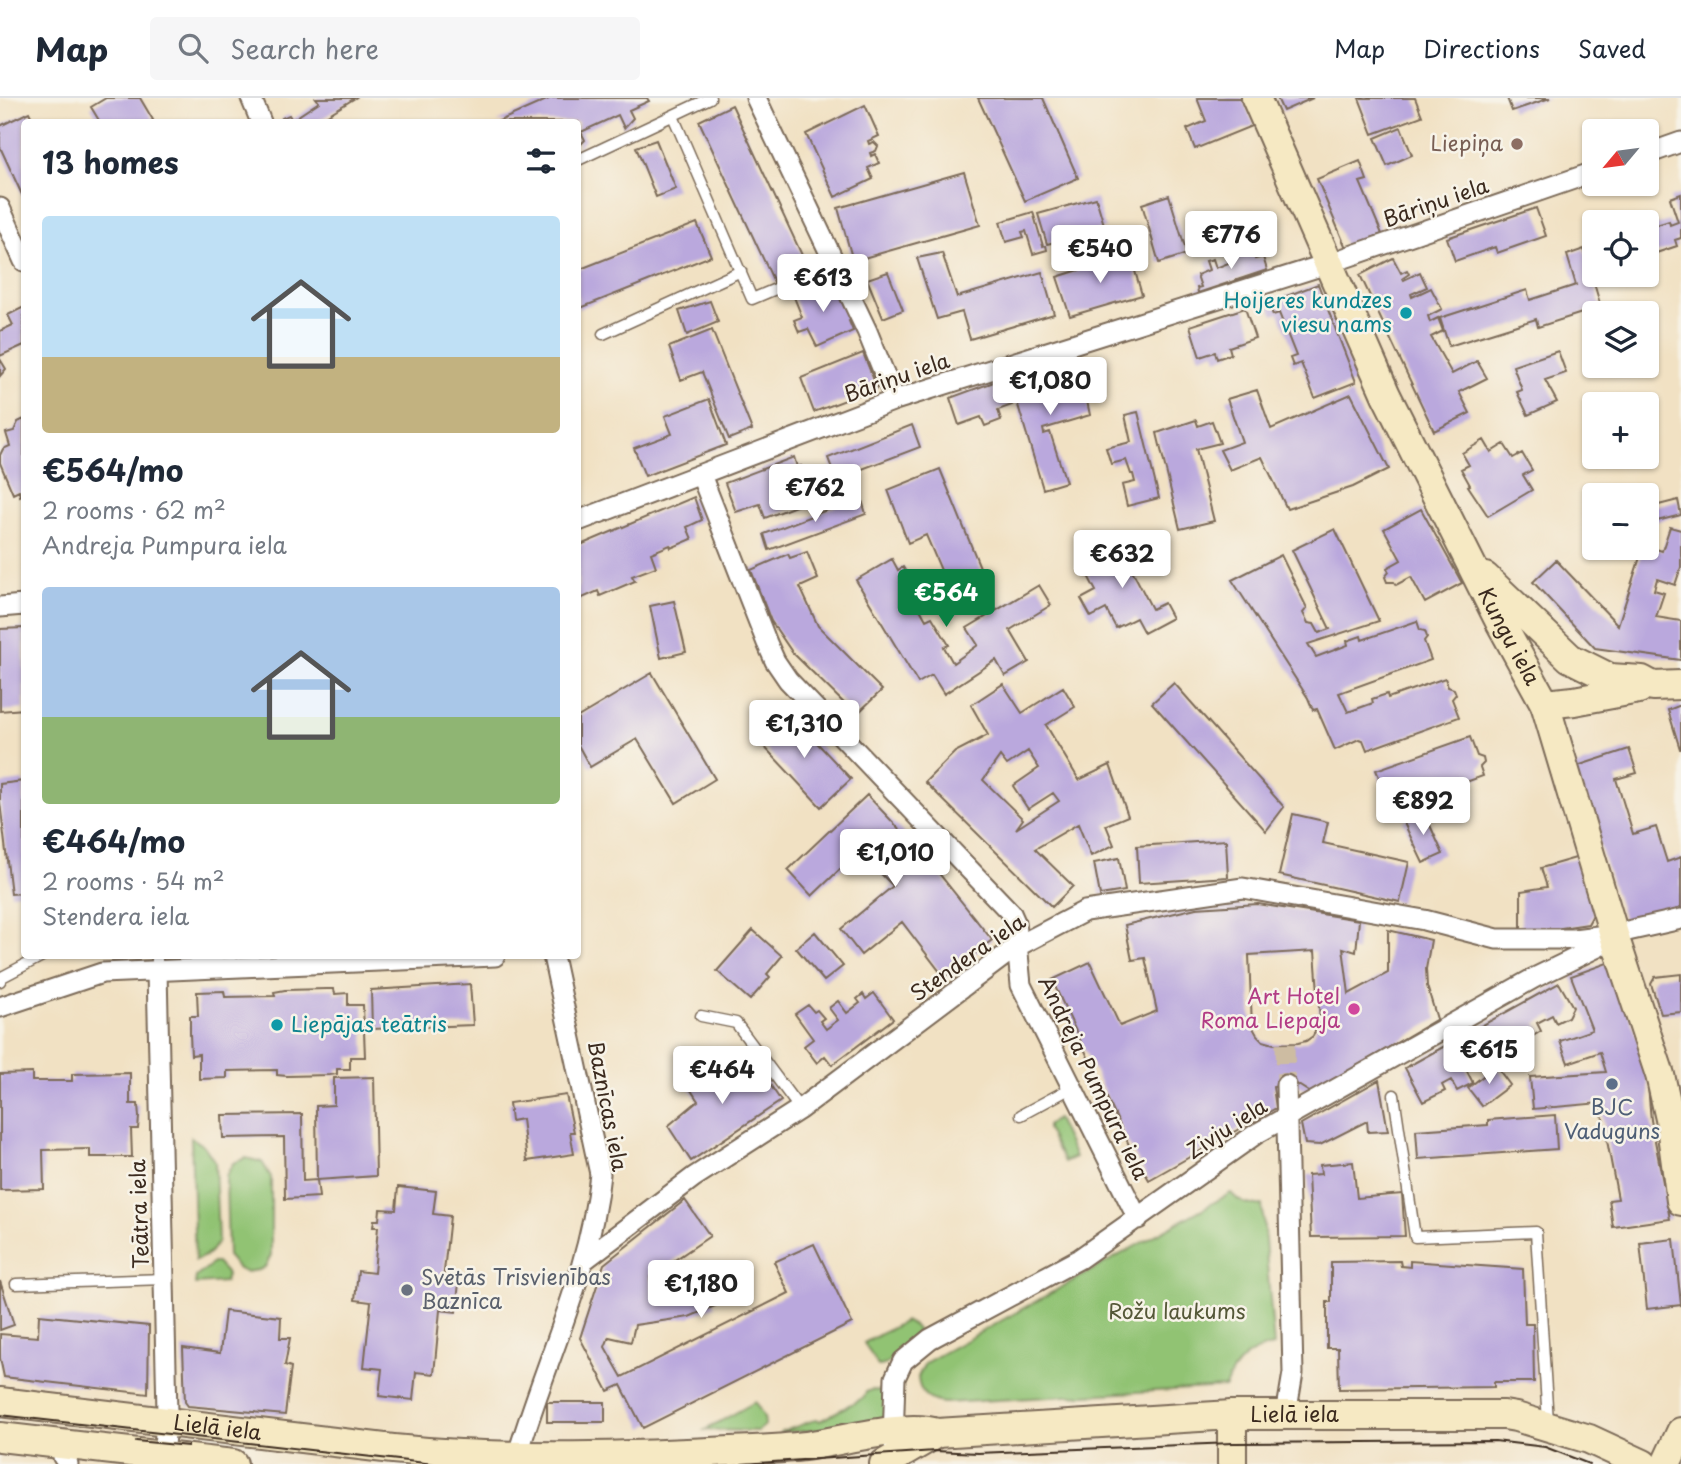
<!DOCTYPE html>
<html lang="en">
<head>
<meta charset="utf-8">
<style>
  :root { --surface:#fff; --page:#f6f6f7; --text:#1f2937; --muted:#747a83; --line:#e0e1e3; --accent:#0b8043 }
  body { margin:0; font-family:"Playpen Sans",sans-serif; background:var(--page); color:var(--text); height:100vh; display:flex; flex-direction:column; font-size:26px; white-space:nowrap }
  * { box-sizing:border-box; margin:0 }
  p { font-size:23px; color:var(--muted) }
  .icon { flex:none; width:38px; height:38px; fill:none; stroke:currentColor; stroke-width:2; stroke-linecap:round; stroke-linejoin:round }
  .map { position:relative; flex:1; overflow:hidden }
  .sheet { position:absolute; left:21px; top:21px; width:560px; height:840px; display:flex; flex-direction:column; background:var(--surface); border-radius:7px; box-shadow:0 2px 5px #0004 }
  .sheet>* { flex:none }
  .needle { width:46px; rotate:241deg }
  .fabs { position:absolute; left:1582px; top:21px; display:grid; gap:14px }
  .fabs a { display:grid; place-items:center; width:77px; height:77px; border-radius:7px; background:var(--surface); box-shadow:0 2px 5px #0004; font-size:35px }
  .price { position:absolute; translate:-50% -60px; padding:0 16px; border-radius:7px; background:#fff; color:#222; font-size:23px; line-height:46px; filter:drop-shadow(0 2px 4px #0008) }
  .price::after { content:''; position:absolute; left:50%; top:42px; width:21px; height:16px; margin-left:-10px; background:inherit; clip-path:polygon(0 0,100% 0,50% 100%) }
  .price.current { background:var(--accent); color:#fff }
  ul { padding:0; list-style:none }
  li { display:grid; align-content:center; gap:14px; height:371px; padding:0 21px }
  li span { display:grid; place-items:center; height:217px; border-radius:7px; color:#555 }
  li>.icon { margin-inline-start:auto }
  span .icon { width:126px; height:126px; fill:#fffc; stroke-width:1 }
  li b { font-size:30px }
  h2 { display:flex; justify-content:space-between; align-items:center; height:84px; padding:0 21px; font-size:30px }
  header { display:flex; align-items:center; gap:42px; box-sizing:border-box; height:98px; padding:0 35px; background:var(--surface); border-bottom:2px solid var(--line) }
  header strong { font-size:33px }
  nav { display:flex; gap:38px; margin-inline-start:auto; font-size:24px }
  .search { width:490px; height:63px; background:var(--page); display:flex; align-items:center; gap:18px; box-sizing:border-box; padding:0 24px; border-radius:7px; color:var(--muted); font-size:26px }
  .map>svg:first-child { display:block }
  .green { fill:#91c373; stroke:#667648; stroke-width:2 }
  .building { fill:#baa8dd; fill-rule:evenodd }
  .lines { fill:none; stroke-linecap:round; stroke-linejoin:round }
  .street-tunnel { stroke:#cdbca2; stroke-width:19; stroke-dasharray:19 10; stroke-linecap:butt }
  .lane-casing { stroke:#7b6a58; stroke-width:13 }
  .street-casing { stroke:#7b6a58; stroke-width:23 }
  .secondary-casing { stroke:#7b6a58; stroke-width:32 }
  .lane { stroke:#fff; stroke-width:10 }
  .street { stroke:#fff; stroke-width:19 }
  .secondary { stroke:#f6e9c3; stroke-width:28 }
  .tram { stroke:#3b2a1e; stroke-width:2 }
  .education-dot { fill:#8d6e63; stroke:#f7f3e8; stroke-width:2.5 }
  .culture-dot { fill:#0f9aa8; stroke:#f7f3e8; stroke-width:2.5 }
  .hotel-dot { fill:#d1479c; stroke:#f7f3e8; stroke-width:2.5 }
  .service-dot { fill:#5c6f8a; stroke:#f7f3e8; stroke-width:2.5 }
  .worship-dot { fill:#6b7280; stroke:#f7f3e8; stroke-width:2.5 }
  .labels { text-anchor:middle; stroke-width:5; stroke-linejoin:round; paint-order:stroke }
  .education-label { font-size:21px; fill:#785e54; stroke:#f7f3e8; text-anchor:end }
  .street-label { font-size:21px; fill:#3b2a1e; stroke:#f7f3e8 }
  .culture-label { font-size:21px; fill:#0d838f; stroke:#f7f3e8; text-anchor:end }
  .hotel-label { font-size:21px; fill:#b23c85; stroke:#f7f3e8; text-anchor:end }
  .service-label { font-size:21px; fill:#4e5e75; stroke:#f7f3e8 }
  .worship-label { font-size:21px; fill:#5b616d; stroke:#f7f3e8; text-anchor:start }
  .park-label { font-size:21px; fill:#555838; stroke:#f7f3e8 }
</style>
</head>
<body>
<header>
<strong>Map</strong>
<div class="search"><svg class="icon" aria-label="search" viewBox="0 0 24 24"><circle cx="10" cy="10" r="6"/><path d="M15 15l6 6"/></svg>Search here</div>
<nav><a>Map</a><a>Directions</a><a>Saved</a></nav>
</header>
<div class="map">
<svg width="1681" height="1366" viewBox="0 0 1681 1366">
  <rect width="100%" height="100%" fill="#f7f3e8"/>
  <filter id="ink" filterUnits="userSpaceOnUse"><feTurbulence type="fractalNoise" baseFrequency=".0143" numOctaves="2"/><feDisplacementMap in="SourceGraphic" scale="14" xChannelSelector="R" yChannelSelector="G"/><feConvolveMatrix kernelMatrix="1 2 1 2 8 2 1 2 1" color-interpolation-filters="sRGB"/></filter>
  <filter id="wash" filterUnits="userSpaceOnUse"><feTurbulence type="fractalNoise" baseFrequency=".00686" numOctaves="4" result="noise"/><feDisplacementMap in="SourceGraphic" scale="28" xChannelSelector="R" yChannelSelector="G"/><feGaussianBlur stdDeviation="1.57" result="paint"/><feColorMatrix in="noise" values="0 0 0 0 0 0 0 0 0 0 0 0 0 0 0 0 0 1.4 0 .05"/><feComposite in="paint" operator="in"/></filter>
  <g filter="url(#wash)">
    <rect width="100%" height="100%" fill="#f1e1c3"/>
    <path class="green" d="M1057 1021 1075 1059 1064 1064 1047 1031V1027Z
      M191 1039 204 1048 215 1064 218 1143 209 1156 195 1163Z
      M246 1060 262 1064 271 1079V1157L265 1169 259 1172 245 1174 238 1171 228 1159 226 1078 233 1065Z
      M1231 1095C1240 1105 1248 1108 1262 1107L1274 1248C1249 1252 1234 1265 1225 1289L945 1305C928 1304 919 1296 918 1279L925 1265Z
      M213 1165H217L227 1176 225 1184 195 1186 196 1179Z
      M905 1223 914 1228 918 1233C904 1244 894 1268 878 1268L864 1245Z
      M872 1292 881 1293 885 1298 887 1317 882 1320 832 1331 779 1335 817 1321 820 1323 864 1299 866 1294Z
      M755 1304 764 1319 765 1327 758 1333 705 1332Z"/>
    <g id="blocks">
      <path class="building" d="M106 0H140L153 22 150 24H100L91 9Z
        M316 0H355L316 24H284L282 20 289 17 292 22 319 4Z
        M551 0H647L649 3 629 12 633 20 624 30 618 17 581 34 585 42 578 49V24H497Z
        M978 0H1043L1078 80 1025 103Z
        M1197 0H1242L1254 27 1195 51 1187 31 1206 23Z
        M1277 0H1313L1283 13Z
        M1359 0H1415L1422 18 1373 36Z
        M1507 0H1550L1512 13Z
        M732 7 807 168 774 184 699 23Z
        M865 7 879 38 868 43 869 46 874 44 878 48 876 53 870 55 871 58 875 56 879 65 868 70 873 81 835 99 806 36Z
        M29 14 34 24H24V101L0 49V28Z
        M1401 29 1412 57 1387 68 1375 40Z
        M656 42 676 91 656 99 636 49Z
        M1360 63 1367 82 1360 84 1382 136 1346 150 1317 81Z
        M964 74 980 127 853 163 838 110Z
        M1681 96V140L1675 142 1677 148 1647 158V130L1669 123 1670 127 1678 124 1670 100Z
        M1169 97 1187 156 1159 165 1142 106Z
        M1096 100 1105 130 1081 137 1080 142 1074 143 1071 140 1047 146 1038 116Z
        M1536 110 1546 138 1497 155 1495 149 1455 163 1447 140Z
        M1033 114 1043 148 1046 147 1047 152 1033 156 1026 133 1022 134 1024 139 1006 144 1000 124Z
        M697 125 711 158 578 211V172Z
        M1252 151 1255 161 1263 159 1267 172 1198 195 1197 190 1201 189 1197 177 1209 172 1206 163 1213 161 1216 170 1231 164 1229 159Z
        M1584 151 1601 209 1538 229 1536 221 1449 248 1440 220 1527 192 1530 202 1576 187 1567 157Z
        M942 155 957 199 1042 174 1054 216 970 241 962 214 937 221 917 160Z
        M1130 156 1142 197 1070 218 1057 179 1079 172 1078 168 1094 163 1096 167Z
        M1393 160 1401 175 1407 172 1409 176 1403 180 1404 182 1420 174 1427 189 1411 196 1412 199 1431 190 1442 211 1428 218 1430 224 1438 220 1443 233 1431 239 1452 276 1477 263 1487 280 1459 294 1470 315 1434 333 1360 177Z
        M888 174 903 212 883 220 867 181Z
        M830 183 834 192 837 190 852 222 849 223 853 233 817 249 808 231 799 234 794 222 802 219 794 199Z
        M1318 186 1356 284 1315 300 1301 265 1293 268 1290 260 1296 258 1279 215 1273 217 1268 205Z
        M710 203 718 224 687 237 679 213Z
        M24 209V247L0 258V233L13 227 8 217Z
        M1245 210 1255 240 1229 249 1231 256 1217 261 1215 254 1200 259 1190 228Z
        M712 232 752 332 729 341 702 274 681 282 669 249Z
        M1558 253 1566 275 1545 282 1557 304 1528 317 1517 294 1522 292 1513 268Z
        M863 255 877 290 814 314 801 280Z
        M0 261 6 271 0 278Z
        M1080 271 1090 317 1043 331 1044 336 1050 334 1066 384 1043 391 1012 287Z
        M1002 281 1012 307 998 312 1001 322 985 328 981 319 959 327 950 300Z
        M1257 292 1271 331 1351 296 1389 371 1353 389 1287 411 1262 359 1230 372 1220 352 1242 344 1227 301Z
        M709 301 726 347 645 378 634 350 672 336 665 318Z
        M1138 314 1159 400 1127 408 1122 387 1135 384 1133 376H1131L1126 362 1111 366 1106 350 1131 344 1125 317Z
        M24 321V396L20 398 19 393 13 396 0 365V357L3 351 10 348 6 335 14 333 18 324Z
        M1196 322 1198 328 1212 323 1220 345 1196 351 1214 423 1180 431 1157 335Z
        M912 327 920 349 836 381 828 360Z
        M1484 342 1491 354 1504 346 1513 360 1522 355 1532 372 1523 377 1532 392 1488 418 1468 388 1470 387 1461 371 1469 367 1462 355Z
        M794 359 797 369 801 368 805 379 792 383 801 406 765 420 760 406 736 414 725 385Z
        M940 371 986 484 952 498 926 437 908 445 888 392Z
        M694 399 702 422 687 429 692 441 671 450 670 447 651 455 656 469 632 478 635 483 600 498 598 493 578 502V448Z
        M861 399 866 416 769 452 764 436Z
        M1678 402 1681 417 1649 425 1647 410Z
        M1421 411 1462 485 1425 505 1411 479 1396 487 1394 484H1387L1385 479 1389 474 1387 470 1401 462 1384 431Z
        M1670 429 1681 432V469L1675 487 1657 481 1654 492 1664 495 1656 519 1681 523V562L1595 550 1533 484 1556 462 1618 527 1643 450 1647 448 1662 453Z
        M1335 431 1379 523 1308 546 1316 559 1348 547 1347 543 1361 538 1362 542 1417 523 1420 532 1425 533 1427 539 1424 543 1431 562 1339 595 1348 614 1373 605 1372 601 1387 596 1388 600 1445 580 1448 589 1454 591 1456 596 1452 601 1459 619 1367 652 1363 642 1359 641 1335 652 1317 611 1313 612 1308 600 1232 482 1281 457 1307 510 1303 515 1308 525 1314 526 1319 535 1330 531 1292 452Z
        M1128 435 1136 450 1124 457 1133 474 1152 511 1164 505 1172 520 1144 535 1136 520 1116 530 1106 511 1091 519 1081 501 1096 493 1087 476 1107 465 1100 450Z
        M807 454 818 481 800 489 818 528 882 592 856 617 792 554 771 523 751 472 788 456 790 460Z
        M892 461 898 472 903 469 921 498 915 502 926 522 932 519 949 547 944 549 953 565 978 547 967 530 1039 487 1051 507 1010 532 1029 564 1005 578 996 562 944 596 932 577 918 585 856 482Z
        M674 503 686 554 661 560 650 508Z
        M24 530V611L0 613V531Z
        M652 575 715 681 676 705 637 641 590 669 578 647V619Z
        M1174 585 1284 709 1266 733 1152 605Z
        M1003 586 1022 615 1063 589 1075 609 1046 627 1079 682 1110 667 1128 718 1106 727 1114 747 1091 758 1078 726 1035 751 1073 788 1052 809 925 684 955 654 988 637 971 607ZM1028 653 1039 670 1013 688 1028 711 1053 695 1059 703 1016 731 1023 721 983 682 1000 658 1007 667Z
        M1681 607V651H1680L1668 612Z
        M788 614 851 681 821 709 758 642Z
        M1470 639 1477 658 1483 660 1484 665 1480 669 1483 678 1427 698 1428 702 1414 707 1413 703 1392 710 1376 672Z
        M1629 651 1637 675 1616 681 1633 736 1656 729 1667 764 1681 759V810L1626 828 1574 669Z
        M24 683V795L11 796 0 704V686Z
        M867 697 925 758 992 842 944 879 902 824 861 857 841 831 893 788 859 753 812 798 788 772Z
        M1424 714 1443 756 1423 765 1403 723Z
        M1293 716 1328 724 1323 745 1409 764 1400 804 1279 777Z
        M1226 742 1228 779 1139 785 1137 748Z
        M1579 759 1594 815 1588 826 1521 836V793L1547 789 1541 770Z
        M1119 760 1125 793 1100 797 1094 765Z
        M1258 806 1359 822 1356 854 1343 850 1349 896 1388 875V832L1431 842 1426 871 1427 888 1437 921 1311 995 1295 985 1273 989 1276 1010 1149 1082 1129 1047 1052 882 1090 864 1120 928 1157 913 1145 860 1132 862 1125 827 1196 810ZM1315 853 1320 922 1313 938 1306 943 1298 945 1274 946 1263 943 1257 937 1252 928 1249 857Z
        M753 832 782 858 767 876 770 879 750 902 717 873Z
        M815 834 843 868 824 883 796 850Z
        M1610 864 1646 965 1651 1022 1670 1121 1613 1129 1609 1102 1618 1101 1600 1005 1533 1011 1530 979 1606 974 1600 954 1568 965 1560 943 1592 932 1571 878Z
        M1681 876V914L1661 916 1651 886 1655 879Z
        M1559 885 1573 909 1568 919 1556 925 1552 917 1537 925 1541 933 1490 964 1485 954 1463 965 1473 985 1457 993 1451 982 1442 987 1445 993 1423 1004 1405 970Z
        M470 886 473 927 372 931 371 892Z
        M327 891H334L335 896 348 895V907H363L365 959H350V971H337V976L329 977 287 978 277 977V972L227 973V980L199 981V956L191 957 190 936V918H198L197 894 224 893 225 899 275 898 274 894 285 892Z
        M874 895 893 921 832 967 825 958 817 965 804 948 813 941 795 916 808 907 814 914 817 912 824 920 820 923 826 931 838 922 829 910 838 903 847 915 860 905 857 901 863 896 866 901Z
        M734 956 748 977 759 970 781 1003 691 1063 668 1028 698 1003 687 986Z
        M1496 968 1510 987 1482 1008 1468 990Z
        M32 975V983H72V976L130 975V1006H138L139 1019 138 1031H131L132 1059H90V1051L43 1052 44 1091 0 1092V976Z
        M374 979 376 1078 317 1082 316 1008 334 1007V980Z
        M1379 982 1388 1033 1368 1034 1367 1023 1320 1047 1305 1046 1301 1026Z
        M566 997 574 1034H570L574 1056 527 1063 522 1021 511 1023 509 1005Z
        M302 1016 303 1083 317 1082 319 1099 285 1101 284 1039 223 1040 222 1017Z
        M1555 1017 1557 1051 1418 1061 1416 1032 1488 1027V1022Z
        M1353 1064 1357 1100 1402 1096 1405 1138 1311 1139 1308 1077 1321 1076 1320 1067Z
        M398 1089 436 1093 433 1116 450 1118 443 1183 459 1184 456 1214 440 1212 434 1276 416 1274 413 1302 379 1298 382 1271 364 1269 371 1204 355 1202 358 1173 374 1175 378 1129H373L374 1122H379L380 1111 396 1112Z
        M685 1102 710 1138 650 1179 653 1195 681 1191 683 1196 703 1184 715 1208 689 1219 635 1227 631 1244 609 1239 605 1249 622 1279 789 1195 774 1164 814 1146 852 1225 643 1330 621 1287 608 1293 580 1240 604 1166Z
        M1674 1141 1681 1207 1647 1211 1640 1145Z
        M1400 1163 1401 1168 1410 1169V1163L1523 1171 1525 1226H1533L1534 1284H1494V1289L1339 1291 1338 1250H1327V1204H1331V1164Z
        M0 1183 14 1227 0 1232Z
        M225 1213 281 1219 280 1240H290L285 1267 291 1269 285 1317 188 1308 185 1304 183 1250 220 1255Z
        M39 1217 149 1228 148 1296 4 1279 0 1260V1236L38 1239Z
        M547 1304H605V1324H547Z"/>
    </g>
  </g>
  <g filter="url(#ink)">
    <use href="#blocks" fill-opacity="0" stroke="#7b6a58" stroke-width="2"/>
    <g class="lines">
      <path class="street-tunnel" d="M1285 946 1286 987"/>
      <defs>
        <path id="lane" d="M673 18 752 201 835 166
          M578 62 710 0
          M603 236 741 173
          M157 873V858
          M0 883 2 879 42 858
          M701 918 736 925 800 1011
          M1394 997 1415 1139 1536 1134 1548 1324
          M1021 1017 1071 990
          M16 1186 165 1181"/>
        <path id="street" d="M251 0 261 24
          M756 0 867 233 895 302
          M1647 56 1681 44
          M0 110 24 163
          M701 377 767 545 775 563 788 582 1011 815 1015 824 1021 887 1138 1121
          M578 423 895 302 1330 165 1594 74
          M0 509 24 507
          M157 873 167 1315 163 1358
          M0 909 102 875 495 858
          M583 1163 694 1079 800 1011 1016 849 1085 813 1243 790 1424 822 1497 841H1574L1614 836
          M1286 1317 1293 1275 1286 987
          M893 1344 895 1280 903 1263 930 1241 1079 1161 1256 1036 1534 880 1598 849 1614 836 1681 821
          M63 1359 68 1366
          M515 1366C542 1270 590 1177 600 1076L553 858"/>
        <g id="secondary">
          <path id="s1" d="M1256 0 1386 297 1500 524 1545 606 1618 850 1660 977 1670 1021 1681 1103"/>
          <path d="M1485 479 1570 560 1610 580 1642 582 1653 588 1681 587"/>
          <path d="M1545 606 1574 603 1639 591"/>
          <path id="s2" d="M0 1304 393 1351C512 1363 634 1358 753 1352 773 1351 793 1350 812 1347 843 1342 909 1325 937 1335L1232 1317H1504L1516 1319 1589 1341 1643 1366"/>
          <path d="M0 1339 233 1366"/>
          <path d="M884 1366 937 1335"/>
          <path d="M1232 1366V1317"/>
          <path d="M1666 1366 1681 1334"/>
        </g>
      </defs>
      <use href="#lane" class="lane-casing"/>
      <use href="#street" class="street-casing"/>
      <use href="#secondary" class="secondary-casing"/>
      <use href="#lane" class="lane"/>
      <use href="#street" class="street"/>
      <use href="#secondary" class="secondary"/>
      <path class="tram" d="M0 1317 434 1366
        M136 1343 188 1348
        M742 1366 935 1353 978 1355 1233 1345 1495 1343 1545 1349 1589 1366"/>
    </g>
  </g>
  <circle class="education-dot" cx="1517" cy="46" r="7"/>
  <g class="culture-dot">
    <circle cx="1406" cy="215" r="7"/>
    <circle cx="277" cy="927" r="7"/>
  </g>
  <circle class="hotel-dot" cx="1354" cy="911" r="7"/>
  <circle class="service-dot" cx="1612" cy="986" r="7"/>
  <circle class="worship-dot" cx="407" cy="1192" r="7"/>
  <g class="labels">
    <g class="education-label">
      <text x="1503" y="53">Liepiņa</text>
    </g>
    <g class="street-label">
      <text transform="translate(1436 105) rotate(-19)" y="7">Bāriņu iela</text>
      <text transform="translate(897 280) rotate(-19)" y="7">Bāriņu iela</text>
      <text dy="7" stroke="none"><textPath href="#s1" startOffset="595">Kungu iela</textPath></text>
      <text transform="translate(968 860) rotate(-35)" y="7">Stendera iela</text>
      <text transform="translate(1093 980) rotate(64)" y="7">Andreja Pumpura iela</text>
      <text transform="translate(607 1008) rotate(79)" y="7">Baznīcas iela</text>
      <text transform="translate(1227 1031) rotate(-33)" y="7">Zivju iela</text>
      <text transform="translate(140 1116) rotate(-92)" y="7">Teātra iela</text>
      <text dy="7" stroke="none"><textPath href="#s2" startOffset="1300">Lielā iela</textPath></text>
      <text dy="7" stroke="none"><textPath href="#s2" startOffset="219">Lielā iela</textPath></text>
    </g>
    <g class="culture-label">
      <text x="1392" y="210">Hoijeres kundzes<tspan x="1392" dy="24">viesu nams</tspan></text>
      <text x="291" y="934" text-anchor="start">Liepājas teātris</text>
    </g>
    <g class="hotel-label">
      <text x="1340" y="906">Art Hotel<tspan x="1340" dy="24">Roma Liepaja</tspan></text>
    </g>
    <g class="service-label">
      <text x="1612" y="1017">BJC<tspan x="1612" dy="24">Vaduguns</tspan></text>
    </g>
    <g class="worship-label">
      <text x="421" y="1187">Svētās Trīsvienības<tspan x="421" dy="24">Baznīca</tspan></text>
    </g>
    <g class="park-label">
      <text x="1177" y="1221">Rožu laukums</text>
    </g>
  </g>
</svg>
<div class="fabs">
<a><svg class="needle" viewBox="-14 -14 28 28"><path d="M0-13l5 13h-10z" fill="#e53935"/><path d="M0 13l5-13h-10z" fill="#747a83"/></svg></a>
<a><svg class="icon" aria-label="locate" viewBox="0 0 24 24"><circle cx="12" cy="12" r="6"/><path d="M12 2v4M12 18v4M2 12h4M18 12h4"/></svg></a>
<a><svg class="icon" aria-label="layers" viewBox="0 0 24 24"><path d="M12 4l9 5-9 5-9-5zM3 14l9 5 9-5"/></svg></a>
<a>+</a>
<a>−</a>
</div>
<b class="price" style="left:1231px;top:173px">€776</b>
<b class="price" style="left:1100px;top:187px">€540</b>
<b class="price" style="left:823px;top:216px">€613</b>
<b class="price" style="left:1050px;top:319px">€1,080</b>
<b class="price" style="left:815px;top:426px">€762</b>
<b class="price" style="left:1122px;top:492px">€632</b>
<b class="price current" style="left:946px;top:531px">€564</b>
<b class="price" style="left:804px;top:662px">€1,310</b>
<b class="price" style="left:1423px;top:739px">€892</b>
<b class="price" style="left:895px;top:791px">€1,010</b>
<b class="price" style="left:1489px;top:988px">€615</b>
<b class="price" style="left:722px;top:1008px">€464</b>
<b class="price" style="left:701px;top:1222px">€1,180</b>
<section class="sheet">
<h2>13 homes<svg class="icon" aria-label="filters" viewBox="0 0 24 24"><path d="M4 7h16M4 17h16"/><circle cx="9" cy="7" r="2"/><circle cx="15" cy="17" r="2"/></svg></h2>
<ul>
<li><span style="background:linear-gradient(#bfe0f5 65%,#c2b280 0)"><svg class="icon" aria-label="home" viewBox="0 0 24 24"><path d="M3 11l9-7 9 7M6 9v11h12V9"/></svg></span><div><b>€564/mo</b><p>2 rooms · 62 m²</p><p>Andreja Pumpura iela</p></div></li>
<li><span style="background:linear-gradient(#a9c7e8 60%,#8fb573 0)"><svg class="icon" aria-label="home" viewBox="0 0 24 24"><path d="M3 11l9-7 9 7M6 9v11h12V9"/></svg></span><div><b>€464/mo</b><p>2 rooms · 54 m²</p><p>Stendera iela</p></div></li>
</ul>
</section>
</div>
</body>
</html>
